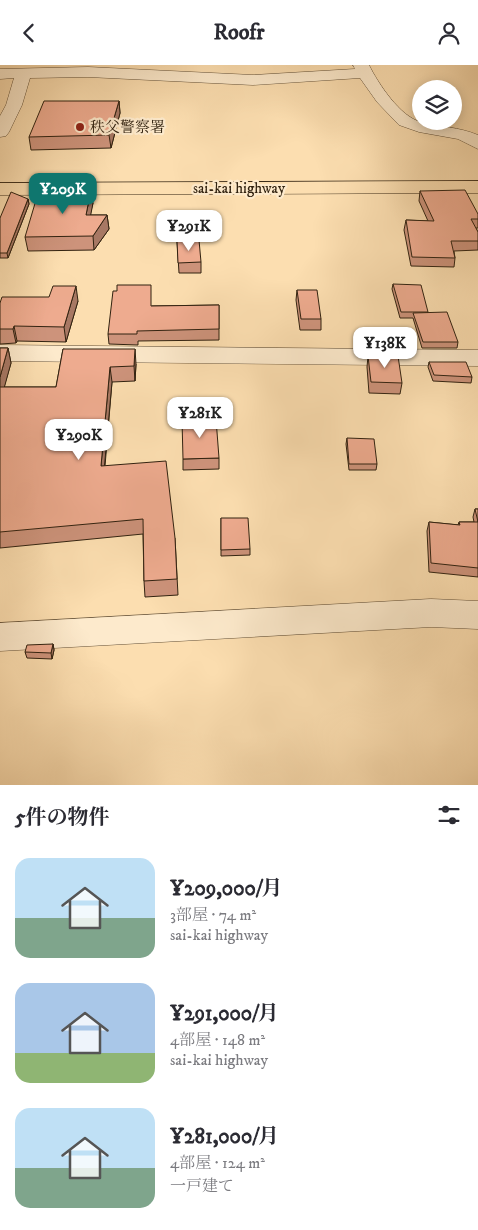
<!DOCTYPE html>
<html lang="ja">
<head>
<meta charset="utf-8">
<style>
  :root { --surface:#fff; --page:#f2f2f3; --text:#2b2b33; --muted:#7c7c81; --accent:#0f766e }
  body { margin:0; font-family:"IM FELL DW Pica","Noto Serif JP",serif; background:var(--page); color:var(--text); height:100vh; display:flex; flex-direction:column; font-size:19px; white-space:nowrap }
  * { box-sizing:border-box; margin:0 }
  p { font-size:16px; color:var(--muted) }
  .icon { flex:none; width:28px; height:28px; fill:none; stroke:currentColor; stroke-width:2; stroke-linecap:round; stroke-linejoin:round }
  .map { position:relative; height:720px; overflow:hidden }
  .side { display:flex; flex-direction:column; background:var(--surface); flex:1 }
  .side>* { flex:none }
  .controls { position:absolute; left:412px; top:15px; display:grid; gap:10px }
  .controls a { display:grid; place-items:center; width:50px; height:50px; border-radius:50%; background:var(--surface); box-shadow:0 2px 12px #0003; font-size:25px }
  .price { position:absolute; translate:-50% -42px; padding:0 11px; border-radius:10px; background:#fff; color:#222; font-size:16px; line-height:32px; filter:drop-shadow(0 1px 2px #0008) }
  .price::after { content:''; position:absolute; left:50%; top:30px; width:15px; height:11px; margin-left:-8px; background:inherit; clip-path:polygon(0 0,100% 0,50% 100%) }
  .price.on { background:var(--accent); color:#fff }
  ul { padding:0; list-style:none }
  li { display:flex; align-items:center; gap:15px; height:125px; padding:0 15px }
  li span { display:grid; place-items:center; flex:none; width:140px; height:100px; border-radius:15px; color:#555 }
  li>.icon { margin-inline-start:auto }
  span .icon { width:60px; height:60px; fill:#fffc; stroke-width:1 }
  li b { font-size:21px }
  h2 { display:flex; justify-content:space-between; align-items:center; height:60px; padding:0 15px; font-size:21px }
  header { display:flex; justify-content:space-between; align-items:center; height:65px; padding:0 15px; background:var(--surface); font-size:22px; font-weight:800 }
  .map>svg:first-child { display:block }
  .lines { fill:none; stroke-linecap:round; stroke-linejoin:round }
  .street-casing { stroke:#645138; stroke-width:1 }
  .highway-casing { stroke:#312210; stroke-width:1 }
  .street { fill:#fdeacc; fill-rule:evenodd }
  .highway { fill:#fcdeb0; fill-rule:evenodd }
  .wall { fill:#cd937b; stroke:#312210 }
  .shaded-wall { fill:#a77864; stroke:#312210 }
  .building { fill:#eeab8f; stroke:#312210 }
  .poi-dot { fill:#8f2418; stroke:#fdeacc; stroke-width:2 }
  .labels { text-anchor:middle; stroke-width:4.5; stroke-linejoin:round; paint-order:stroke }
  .far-poi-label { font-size:15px; fill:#312210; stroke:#fdeacc; text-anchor:start }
  .far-street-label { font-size:15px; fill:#312210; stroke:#fdeacc }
</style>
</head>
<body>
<header><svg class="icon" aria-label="back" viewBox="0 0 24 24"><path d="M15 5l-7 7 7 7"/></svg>Roofr<svg class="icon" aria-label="person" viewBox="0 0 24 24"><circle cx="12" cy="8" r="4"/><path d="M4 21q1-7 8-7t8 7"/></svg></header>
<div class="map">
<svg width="478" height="720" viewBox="0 0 478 720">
  <rect width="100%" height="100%" fill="#fcdeb0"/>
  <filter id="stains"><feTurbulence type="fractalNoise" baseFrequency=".004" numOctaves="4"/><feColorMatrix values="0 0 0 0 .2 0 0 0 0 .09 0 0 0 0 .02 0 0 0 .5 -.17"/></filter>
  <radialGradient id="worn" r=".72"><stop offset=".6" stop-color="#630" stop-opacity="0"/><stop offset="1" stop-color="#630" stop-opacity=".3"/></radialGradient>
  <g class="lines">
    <defs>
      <path id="street" d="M353 0H369C378 18 400 52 421 57 440 62 459 62 478 70V84L458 74 419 67 399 60 377 37 360 13 253 20 88 12 30 13 22 40 9 67 6 71 0 72V51L6 40 14 13 0 14V4L88 2 253 10 355 4Z
        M0 280 478 285V301L0 296Z
        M431 534 478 536V564L431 562 0 586V558Z"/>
      <path id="highway" d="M478 116V128L0 130V118Z"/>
    </defs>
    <use href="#street" class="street-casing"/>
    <use href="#highway" class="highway-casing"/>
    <use href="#street" class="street"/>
    <use href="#highway" class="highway"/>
  </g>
  <path class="wall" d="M119 36 120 48 111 83 31 85 29 72Z
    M420 126 478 149V163H476L478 167V185L454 186 455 193 454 202 411 201 404 165 406 155 428 156 419 136Z
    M28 134 29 139 8 193H0V153Z
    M93 138 90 150H107L109 164 94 185 28 186 25 172Z
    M177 176 201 197V208H179Z
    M393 219 428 247V248L458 277 457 283H422L413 253H400L392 224Z
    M297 225 321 254V265H300L296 235Z
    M78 236 66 277 17 276 16 278 0 279V238Z
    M219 240V275L138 276V280L109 279 108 269 152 241Z
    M0 283H8L11 298 4 322H56L63 284 136 299 135 316 112 317 105 401 175 473 178 530 145 532 144 516 143 469 0 483Z
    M368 291 402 318 400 329 369 328 367 302Z
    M429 297 472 312 471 318 433 316 428 302Z
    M347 373 377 399 376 405H349L346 379Z
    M219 393V404L183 405V394Z
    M475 444H478V512L429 507 427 466 429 457 458 460 459 457H474L473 452Z
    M221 453 250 484V490L221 491Z
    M53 579 54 585 52 594 27 593 25 587Z"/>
  <path class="shaded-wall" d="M119 36 120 48 111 83 109 70Z
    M91 125 93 138 88 164 86 150Z
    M28 134 29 139 8 193 7 188Z
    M107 150 109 164 94 185 93 171Z
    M76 221 78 236 66 277 64 262Z
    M14 261 17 276 16 278 13 264Z
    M8 283 11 298 0 338V312Z
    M135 284 136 299 135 316 134 301Z
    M110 302 112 317 103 417 101 401Z
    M53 579 54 585 52 594 51 588Z"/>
  <path class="building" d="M44 36H119L109 70 29 72Z
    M39 125H91L86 150H107L93 171 25 172Z
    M465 125 478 149V154H471L478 167V176H451L455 193 412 192 406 155 434 156 420 126Z
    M11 127 28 134 7 188H0V153Z
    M199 175 201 197 178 198 177 176Z
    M393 219 421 220 428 247H401Z
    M117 220H151V241L219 240V264L137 266V269H108L113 226H117Z
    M53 221H76L64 262 14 261 13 264H0V238L2 232H49Z
    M297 225H317L321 254H301Z
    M447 247 458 277H423L413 248Z
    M0 283H8L0 312Z
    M63 284H135L134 301 110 302 101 401 166 396 175 473 177 514 144 516 143 454 0 467V322H56Z
    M368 291H398L402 318 371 317Z
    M429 297H466L472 312 434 310Z
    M216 354 219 393 183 394 182 355Z
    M347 373 374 374 377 399H349Z
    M475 444H478V457Z
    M221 453H248L250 484 221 485Z
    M429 457 460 460 459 457H478V503L431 498Z
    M53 579 51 588 25 587 27 580Z"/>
  <circle class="poi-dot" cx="80" cy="62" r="5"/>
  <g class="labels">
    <g class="far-poi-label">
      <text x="90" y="67">秩父警察署</text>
    </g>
    <g class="far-street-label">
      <text x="239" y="128">sai-kai highway</text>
    </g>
  </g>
  <rect width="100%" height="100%" filter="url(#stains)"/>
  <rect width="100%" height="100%" fill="url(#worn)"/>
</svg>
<div class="controls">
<a><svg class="icon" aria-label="layers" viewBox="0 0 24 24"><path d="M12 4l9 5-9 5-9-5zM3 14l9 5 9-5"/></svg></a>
</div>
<b class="price on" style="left:63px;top:150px">¥209K</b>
<b class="price" style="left:189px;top:187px">¥291K</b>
<b class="price" style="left:385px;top:304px">¥138K</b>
<b class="price" style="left:200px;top:374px">¥281K</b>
<b class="price" style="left:79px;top:396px">¥290K</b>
</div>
<section class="side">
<h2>5件の物件<svg class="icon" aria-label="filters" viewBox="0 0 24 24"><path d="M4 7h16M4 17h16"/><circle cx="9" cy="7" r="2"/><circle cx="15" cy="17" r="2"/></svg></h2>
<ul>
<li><span style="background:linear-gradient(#bfe0f5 60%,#7fa58c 0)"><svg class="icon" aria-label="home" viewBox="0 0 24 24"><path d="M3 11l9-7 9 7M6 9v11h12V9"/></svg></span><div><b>¥209,000/月</b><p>3部屋 · 74 m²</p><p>sai-kai highway</p></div></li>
<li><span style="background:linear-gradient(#a9c7e8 70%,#8fb573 0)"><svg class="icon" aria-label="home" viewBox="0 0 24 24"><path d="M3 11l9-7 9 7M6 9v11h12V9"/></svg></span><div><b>¥291,000/月</b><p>4部屋 · 148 m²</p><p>sai-kai highway</p></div></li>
<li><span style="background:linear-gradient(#bfe0f5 60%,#7fa58c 0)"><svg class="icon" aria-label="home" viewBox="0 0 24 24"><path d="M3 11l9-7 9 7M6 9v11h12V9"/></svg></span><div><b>¥281,000/月</b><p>4部屋 · 124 m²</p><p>一戸建て</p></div></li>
</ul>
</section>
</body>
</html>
